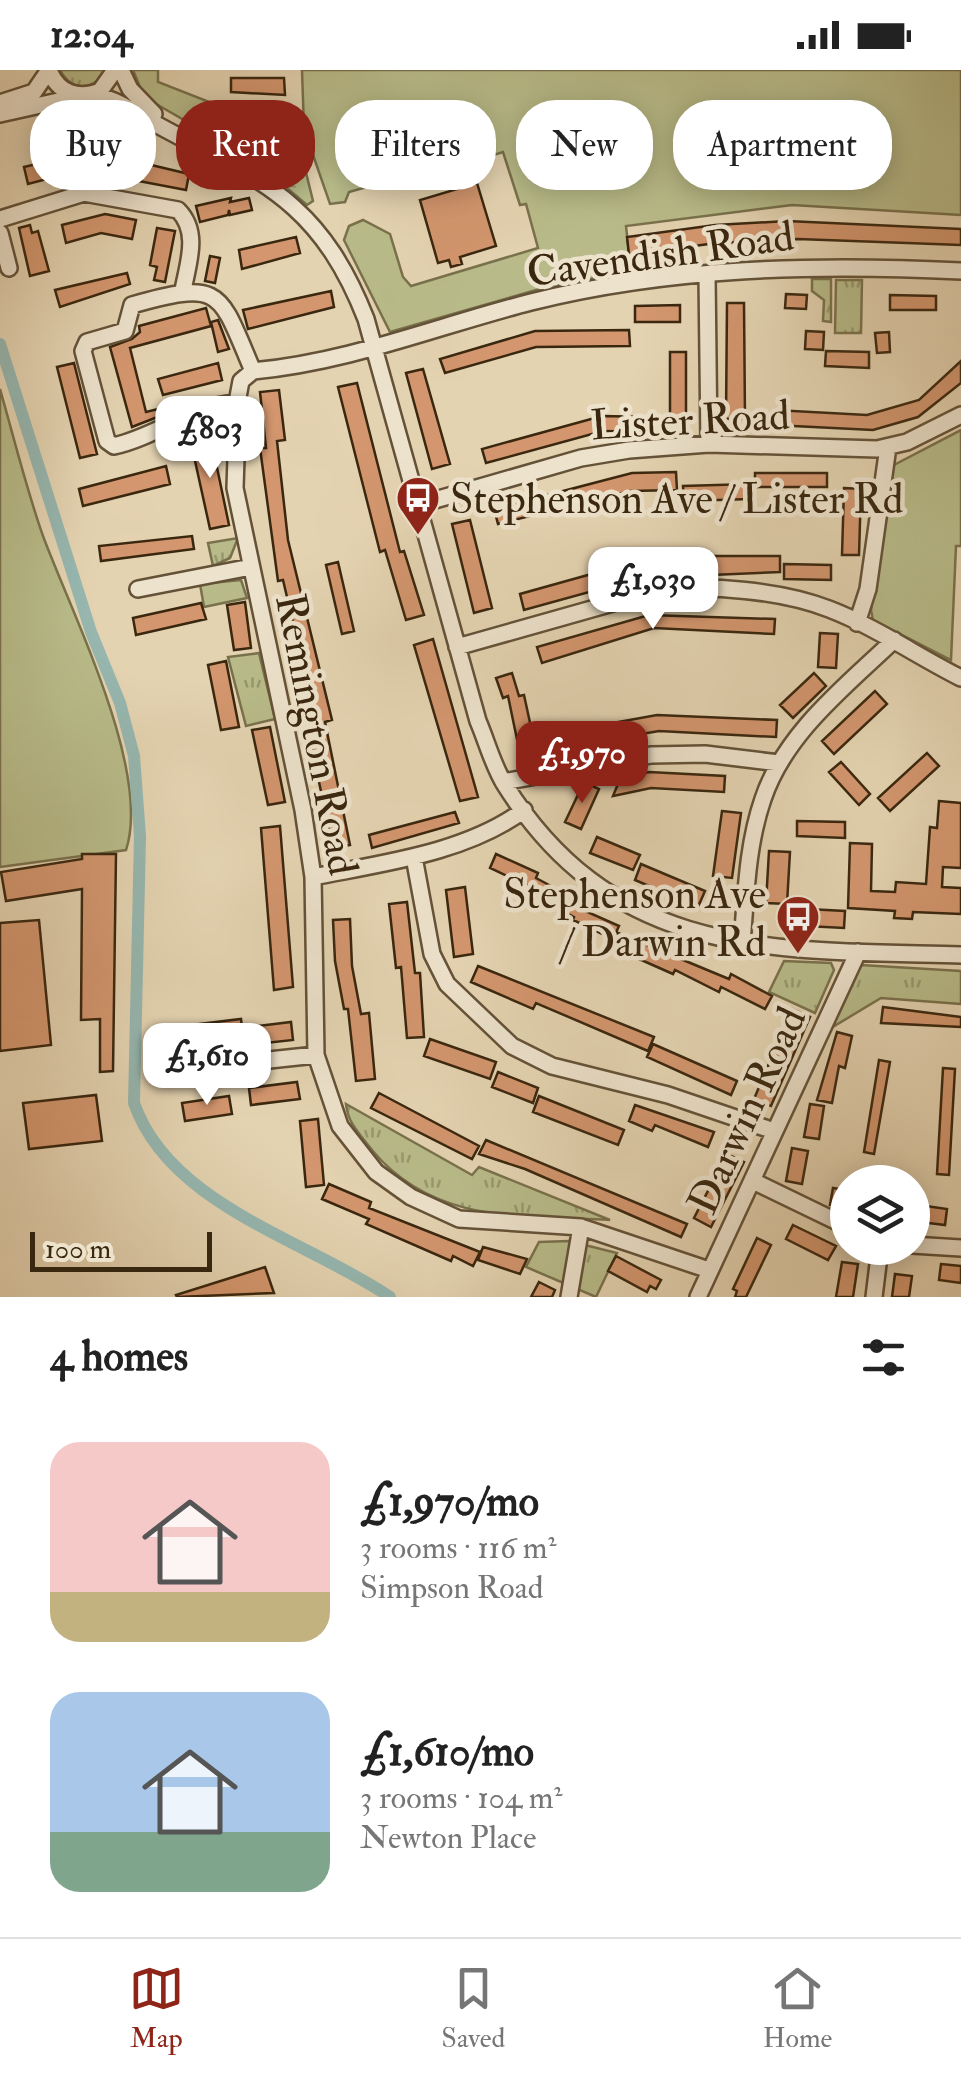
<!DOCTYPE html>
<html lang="en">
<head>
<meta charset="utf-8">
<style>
  :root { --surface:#fff; --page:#f6f6f6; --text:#222; --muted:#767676; --line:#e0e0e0; --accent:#8f2418 }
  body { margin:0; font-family:"IM FELL Double Pica",serif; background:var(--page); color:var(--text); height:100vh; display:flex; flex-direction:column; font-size:38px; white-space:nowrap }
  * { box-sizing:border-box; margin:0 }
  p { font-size:32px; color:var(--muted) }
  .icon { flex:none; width:55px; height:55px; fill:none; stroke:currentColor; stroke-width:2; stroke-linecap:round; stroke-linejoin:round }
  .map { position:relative; height:1227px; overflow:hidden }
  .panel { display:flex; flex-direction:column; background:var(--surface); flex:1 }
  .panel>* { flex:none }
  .hud { position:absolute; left:30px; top:30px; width:902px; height:90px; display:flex; gap:20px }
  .tools { position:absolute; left:830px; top:1095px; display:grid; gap:20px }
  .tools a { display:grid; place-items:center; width:100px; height:100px; border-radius:50%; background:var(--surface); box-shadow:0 5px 25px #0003; font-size:50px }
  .scale { position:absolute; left:30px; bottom:25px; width:182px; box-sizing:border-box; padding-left:10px; border:5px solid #3a270f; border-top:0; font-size:28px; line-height:35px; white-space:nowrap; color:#3a270f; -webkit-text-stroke:8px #ede2cc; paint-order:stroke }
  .price { position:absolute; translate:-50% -85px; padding:0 22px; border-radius:20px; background:#fff; color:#222; font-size:32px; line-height:65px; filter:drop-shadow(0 2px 5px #0008) }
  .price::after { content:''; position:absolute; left:50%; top:60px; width:30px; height:22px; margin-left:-15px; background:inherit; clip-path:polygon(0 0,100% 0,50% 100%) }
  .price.on { background:var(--accent); color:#fff }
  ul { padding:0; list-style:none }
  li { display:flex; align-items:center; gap:30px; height:250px; padding:0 50px }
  li span { display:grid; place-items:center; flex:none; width:280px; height:200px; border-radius:30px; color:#555 }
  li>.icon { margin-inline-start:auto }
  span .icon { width:120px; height:120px; fill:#fffc; stroke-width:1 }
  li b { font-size:42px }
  h2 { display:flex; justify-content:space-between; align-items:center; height:120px; padding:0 50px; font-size:42px }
  .chip { padding:0 35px; border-radius:40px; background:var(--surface); box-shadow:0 5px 25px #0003; font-size:35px; line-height:90px }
  .chip.on { background:var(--accent); color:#fff }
  .status { display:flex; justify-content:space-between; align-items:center; height:70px; padding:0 50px; background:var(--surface); direction:ltr }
  .status svg { height:28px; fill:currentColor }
  .dock { display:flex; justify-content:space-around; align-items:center; height:140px; border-top:2px solid var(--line); background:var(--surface); font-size:28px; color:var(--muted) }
  .dock a { display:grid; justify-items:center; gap:5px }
  .dock .on { color:var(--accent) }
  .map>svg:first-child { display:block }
  .grass { fill:url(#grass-tufts); stroke:#79714c; stroke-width:2.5 }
  .forest { fill:url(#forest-firs); stroke:#79714c; stroke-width:2.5 }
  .green { fill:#b8bb89; stroke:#79714c; stroke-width:2.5 }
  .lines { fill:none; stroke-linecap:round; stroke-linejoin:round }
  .canal { stroke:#96b7b0; stroke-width:12 }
  .building { fill:#d3966e; stroke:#3a270f; stroke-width:2.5 }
  .minor-casing { stroke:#645238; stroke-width:20 }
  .minor { stroke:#ede2cc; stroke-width:15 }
  .labels { text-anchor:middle; stroke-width:9; stroke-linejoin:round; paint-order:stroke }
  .street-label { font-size:42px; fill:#3a270f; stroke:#ede2cc }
  .poi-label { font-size:42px; fill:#3a270f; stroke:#ede2cc; text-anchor:start }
</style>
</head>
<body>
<div class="status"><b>12:04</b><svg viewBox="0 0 49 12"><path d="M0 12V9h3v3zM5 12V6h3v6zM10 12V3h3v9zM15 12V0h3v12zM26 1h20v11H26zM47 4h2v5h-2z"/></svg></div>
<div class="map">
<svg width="961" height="1227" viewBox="0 0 961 1227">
  <defs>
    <pattern id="grass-tufts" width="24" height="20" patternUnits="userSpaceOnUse" patternTransform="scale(2.5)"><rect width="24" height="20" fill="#b8bb89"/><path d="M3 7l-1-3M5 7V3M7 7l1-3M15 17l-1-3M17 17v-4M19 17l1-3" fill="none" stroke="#97986e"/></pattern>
    <pattern id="forest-firs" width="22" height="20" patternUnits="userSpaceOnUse" patternTransform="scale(2.5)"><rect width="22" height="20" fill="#b8bb89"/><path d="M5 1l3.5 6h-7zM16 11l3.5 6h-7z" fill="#97986e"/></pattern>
  </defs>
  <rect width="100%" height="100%" fill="#e4d3b1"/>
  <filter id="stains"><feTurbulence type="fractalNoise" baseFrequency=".002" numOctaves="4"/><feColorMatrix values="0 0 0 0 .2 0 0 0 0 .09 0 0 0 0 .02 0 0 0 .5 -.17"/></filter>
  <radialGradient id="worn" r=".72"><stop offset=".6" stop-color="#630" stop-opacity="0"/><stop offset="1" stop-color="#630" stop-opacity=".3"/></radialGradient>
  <path class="grass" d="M60 0H105C94 22 71 21 60 0Z
    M812 209H831V252L823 251 824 230 812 221Z
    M836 210H862L861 263H835Z
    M238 468 230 488 213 496 208 473Z
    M241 510 247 528 204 537 200 514Z
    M259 583 275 649 246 656 228 587Z
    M784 891 831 893 834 900 815 943 769 922Z
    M861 895 961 901V934L881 928 831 958Z
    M346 1034 472 1105 479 1097 610 1150C522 1146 433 1154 372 1080 360 1064 348 1054 346 1034Z
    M569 1171 617 1183 596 1227 526 1197 539 1172Z"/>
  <path class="forest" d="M133 0H158V12L232 41 291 42 313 131 307 135 255 91 144 27Z"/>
  <path class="green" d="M302 0H961V145L792 135 626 156 631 201 543 218 390 262 344 170 349 156 363 150 390 164 403 207 411 216 538 178 526 134 520 135 503 82 414 110 405 106 349 122 345 132 330 134 304 59Z
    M0 319C14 368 26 418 43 466 71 542 152 701 126 780L0 797Z
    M961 360V476H956L951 590 873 550 871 540 892 396Z"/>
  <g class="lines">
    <path class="canal" d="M0 274 91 562 120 633 134 686 140 766 134 1033C169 1135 308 1171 390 1227"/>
  </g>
  <path class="building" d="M231 8H284L285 25 231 22Z
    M80 84 126 89 189 104 186 120 81 100 28 114 24 97Z
    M477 113 496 176 460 187 462 194 451 197 449 190 438 193 420 130Z
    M231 128 230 132 249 128 252 140 230 145 229 140 228 145 200 152 196 136Z
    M105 144 136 150 132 169 101 163 66 173 62 155Z
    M787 151 961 159V175L798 169 716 173 629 185 627 167 715 155Z
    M30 155 32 163 38 161 49 201 30 206 19 158Z
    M157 158 175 161 165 212 154 210 157 197 150 195Z
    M296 167 300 183 242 199 239 180Z
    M210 186 220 188 215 213 205 211Z
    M127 203 130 214 60 237 55 220Z
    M331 221 334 237 248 259 243 240Z
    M786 224 807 225 806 239 785 238Z
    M890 225 936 226V240H890Z
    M727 233H744L745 349H726Z
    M680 235V252H635V236Z
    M206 238 211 256 130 278 146 342 158 339 160 346 132 357 110 277 132 269 140 262 139 256Z
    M218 250 229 279 218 282 211 252Z
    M629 260 630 276 536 277 445 303 440 289 535 261Z
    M806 261 824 262 823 280 805 279Z
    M889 262 890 282 877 283 875 263Z
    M826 281 869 282V298L825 296Z
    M670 282H686V350H670Z
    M961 291V313L918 347 873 360 774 355 775 340 867 345 919 330Z
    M74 293 97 384 80 388 57 297Z
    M218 293 222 310 163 325 158 309Z
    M423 299 450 394 432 399 406 303Z
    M357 313 400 482 404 481 424 545 406 550 385 480 380 482 338 317Z
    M279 320 285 370 277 371 288 470 332 650 325 652 350 775 333 778 308 660 315 659 307 612 283 510 278 511 260 378H266L260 322Z
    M602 346 648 347V362L603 361 486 393 482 379Z
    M210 364 229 455 210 459 190 368Z
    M166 396 170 414 83 436 79 419Z
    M676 402 677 420 630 421 498 454 494 439 632 403Z
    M755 403H827V417H755Z
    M750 414V429L684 431 683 416Z
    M844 418 861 419 859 485H842Z
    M470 450 492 538 474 543 452 454Z
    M192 466 194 479 101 491 99 476Z
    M686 486H780V502L640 508 524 540 520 524 638 491Z
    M338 492 354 561 342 564 326 495Z
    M784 494 831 495V510L784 509Z
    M245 532 251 578 234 580 227 535Z
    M201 533 206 549 136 565 133 548Z
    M649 545 775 549 774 564 654 558 542 593 537 577Z
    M820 563 838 564 836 598 818 597Z
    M433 569 478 727 460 731 414 575Z
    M226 591 239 657 221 660 208 595Z
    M512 603 519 626 524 625 534 671 518 674 508 626 503 628 496 608Z
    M814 603 826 616 793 648 780 635Z
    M875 621 887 634 834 684 822 671Z
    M657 645 777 650 776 667 659 661 555 679 552 664Z
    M270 657 285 732 268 735 252 660Z
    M927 683 939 696 890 741 878 728Z
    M841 692 870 724 859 735 829 702Z
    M649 702 725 706 724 722 651 718 613 726 620 709Z
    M584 712 599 719 581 759 565 752Z
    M939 731 961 733V798L943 797 942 817 961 818V844L913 842 912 849 894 848 895 841 848 838 850 773 872 774 871 821 895 822 896 812 926 814 930 757 937 758Z
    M722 741 741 743 732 808 713 806Z
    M455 742 459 753 372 778 369 765Z
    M797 751 845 752V768L797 766Z
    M280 756 293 917 274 920 261 758Z
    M597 767 640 785 633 800 590 783Z
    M769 781 790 782 787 834 766 833Z
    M82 784H116L113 1001 100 1002V949L81 950 82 819 6 831 1 802 82 789Z
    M496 784 538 803 536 808 579 831 576 837 619 856 613 869 573 850 574 847 532 824 535 819 490 798Z
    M641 794 705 821 698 837 635 810Z
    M465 817 473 884 454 887 446 820Z
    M407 832 415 903H420L424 967 407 968 401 897 396 898 389 834Z
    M788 838 845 841 844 858 787 855Z
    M350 849 352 896 361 944 369 943 375 1009 356 1011 348 939H344L335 891 333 850Z
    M39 850 51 975 0 981V853Z
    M618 863 729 909 731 904 772 926 765 939 721 917 719 922 675 900 673 904 612 877Z
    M478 896 654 967 648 981 536 933 533 939 471 912Z
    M883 937 961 947V957L881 953Z
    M792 939 810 947 771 1036 754 1029Z
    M241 949 242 958 291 952 293 970 248 975V969L234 968 176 977 174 957Z
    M837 962 852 966 845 998 839 996 832 1033 817 1030Z
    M430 969 496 992 490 1009 424 986Z
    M653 974 737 1011 731 1025 647 987Z
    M879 990 890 992 874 1084 864 1082Z
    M943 998 955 999 949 1105 937 1104Z
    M498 1002 538 1018 533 1033 492 1017Z
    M297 1012 300 1029 251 1035 249 1018Z
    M379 1023 479 1076 472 1089 371 1038Z
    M96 1025 102 1071 29 1079 23 1033Z
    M229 1026 232 1044 185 1051 182 1033Z
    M539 1026 624 1060 618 1075 533 1042Z
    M810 1034 824 1036 819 1069 804 1067Z
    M635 1035 714 1062 708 1077 655 1055 652 1061 629 1051Z
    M318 1049 324 1115 306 1117 300 1051Z
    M486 1070 687 1154 681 1167 525 1099 479 1084Z
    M792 1078 808 1081 802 1114 786 1111Z
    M727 1084 744 1092 711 1157 694 1148Z
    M329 1114 371 1132 369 1138 480 1182 473 1196 453 1186 451 1191 366 1154 369 1149 322 1129Z
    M833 1118 848 1120V1138L830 1135Z
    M912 1134 947 1139 945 1155 912 1151Z
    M793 1155 836 1176 828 1190 786 1169Z
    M757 1168 771 1175 746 1227H735L737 1221 733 1219Z
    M483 1177 527 1189 520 1204 478 1190Z
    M616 1186 661 1210 656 1219 650 1216 647 1222 608 1201Z
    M842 1192 858 1194 853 1227H836Z
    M941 1194 961 1196V1213L939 1210Z
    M265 1197 274 1223 177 1227 176 1225Z
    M895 1204 912 1206 909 1227H892Z
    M539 1212 555 1220 552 1227H531Z"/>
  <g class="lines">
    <defs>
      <path id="minor" d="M49 0C58 23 78 30 100 21L115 0
        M121 0 130 19 154 44
        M90 25C117 28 129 40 152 52 258 110 318 127 366 249L478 651C487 672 493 696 505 715 616 891 776 880 961 885
        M0 33 34 22 49 0
        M0 44 81 26
        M0 149 84 123 178 140C200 162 188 193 183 220
        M0 163 9 198
        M707 205 709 374
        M237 333C191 336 158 366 114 376L107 371 83 281 87 272 125 261 132 235C223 209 219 221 253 301
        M421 434 581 388 629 380 709 374 877 379 907 372 961 345
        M138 519 251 497
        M857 553 868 519 888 377
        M457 577 659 520C711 515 780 520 829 539 876 557 917 586 961 608
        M503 712 651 685 705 684 779 693
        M414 787 432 884 447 914 512 976 552 996 668 1025 774 1061
        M313 807C383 793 466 783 524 740
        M742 873C746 825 747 775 763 729 785 663 846 616 894 570
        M241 993 235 979 197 984 201 1009 238 1007 241 993 316 985
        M753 1111 848 1157
        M912 1175 961 1178
        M709 1200 581 1157 459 1149 411 1127 376 1102 340 1056 316 985 313 807 303 740 235 418 238 327 241 311 253 301C350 292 437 256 531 232 671 197 818 194 961 201
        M569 1227 581 1157
        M698 1227 858 882
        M874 1227 880 1178"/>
    </defs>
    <use href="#minor" class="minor-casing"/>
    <use href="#minor" class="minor"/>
  </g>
  <defs>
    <symbol id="bus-pin" viewBox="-11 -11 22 30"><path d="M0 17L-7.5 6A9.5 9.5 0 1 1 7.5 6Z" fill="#8f2418" stroke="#ede2cc"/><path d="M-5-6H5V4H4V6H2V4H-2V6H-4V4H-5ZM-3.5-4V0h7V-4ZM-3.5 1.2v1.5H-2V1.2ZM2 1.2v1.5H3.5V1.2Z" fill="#fff"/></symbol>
  </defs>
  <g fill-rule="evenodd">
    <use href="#bus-pin" x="393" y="403" width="50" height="68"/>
    <use href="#bus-pin" x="773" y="822" width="50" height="68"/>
  </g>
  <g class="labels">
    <g class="street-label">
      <text transform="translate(660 183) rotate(-8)" y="15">Cavendish Road</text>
      <text transform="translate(690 349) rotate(-3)" y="15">Lister Road</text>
      <text transform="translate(318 664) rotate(79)" y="15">Remington Road</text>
      <text transform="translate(746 1040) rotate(-65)" y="15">Darwin Road</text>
    </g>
    <g class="poi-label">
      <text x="450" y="443">Stephenson Ave / Lister Rd</text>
      <text x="766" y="838" text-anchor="end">Stephenson Ave<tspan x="766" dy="48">/ Darwin Rd</tspan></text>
    </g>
  </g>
  <rect width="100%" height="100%" filter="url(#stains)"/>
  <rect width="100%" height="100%" fill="url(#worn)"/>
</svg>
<div class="tools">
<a><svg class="icon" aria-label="layers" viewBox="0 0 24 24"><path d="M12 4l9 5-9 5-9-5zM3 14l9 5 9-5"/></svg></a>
</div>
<div class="scale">100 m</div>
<b class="price" style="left:210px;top:411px">£803</b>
<b class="price" style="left:653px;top:562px">£1,030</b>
<b class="price on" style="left:582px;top:736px">£1,970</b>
<b class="price" style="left:207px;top:1038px">£1,610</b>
<div class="hud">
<a class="chip">Buy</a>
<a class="chip on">Rent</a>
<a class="chip">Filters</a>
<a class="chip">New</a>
<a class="chip">Apartment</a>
</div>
</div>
<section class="panel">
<h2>4 homes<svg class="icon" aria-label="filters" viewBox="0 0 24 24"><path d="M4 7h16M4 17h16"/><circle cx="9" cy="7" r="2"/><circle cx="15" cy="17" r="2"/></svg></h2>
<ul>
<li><span style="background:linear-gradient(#f6c9c9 75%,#c2b280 0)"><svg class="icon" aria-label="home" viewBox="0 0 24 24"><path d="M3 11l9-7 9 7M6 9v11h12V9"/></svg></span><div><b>£1,970/mo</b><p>3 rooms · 116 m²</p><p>Simpson Road</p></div></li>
<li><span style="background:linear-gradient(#a9c7e8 70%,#7fa58c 0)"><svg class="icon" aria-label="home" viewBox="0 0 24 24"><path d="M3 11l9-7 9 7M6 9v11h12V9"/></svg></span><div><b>£1,610/mo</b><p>3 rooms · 104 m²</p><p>Newton Place</p></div></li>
</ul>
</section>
<nav class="dock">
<a class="on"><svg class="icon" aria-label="map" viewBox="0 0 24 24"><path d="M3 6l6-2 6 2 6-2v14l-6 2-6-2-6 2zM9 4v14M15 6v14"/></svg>Map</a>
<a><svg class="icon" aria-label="saved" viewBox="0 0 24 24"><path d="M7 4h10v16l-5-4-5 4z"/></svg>Saved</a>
<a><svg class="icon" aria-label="home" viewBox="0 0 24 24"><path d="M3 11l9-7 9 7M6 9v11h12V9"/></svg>Home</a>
</nav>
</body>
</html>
